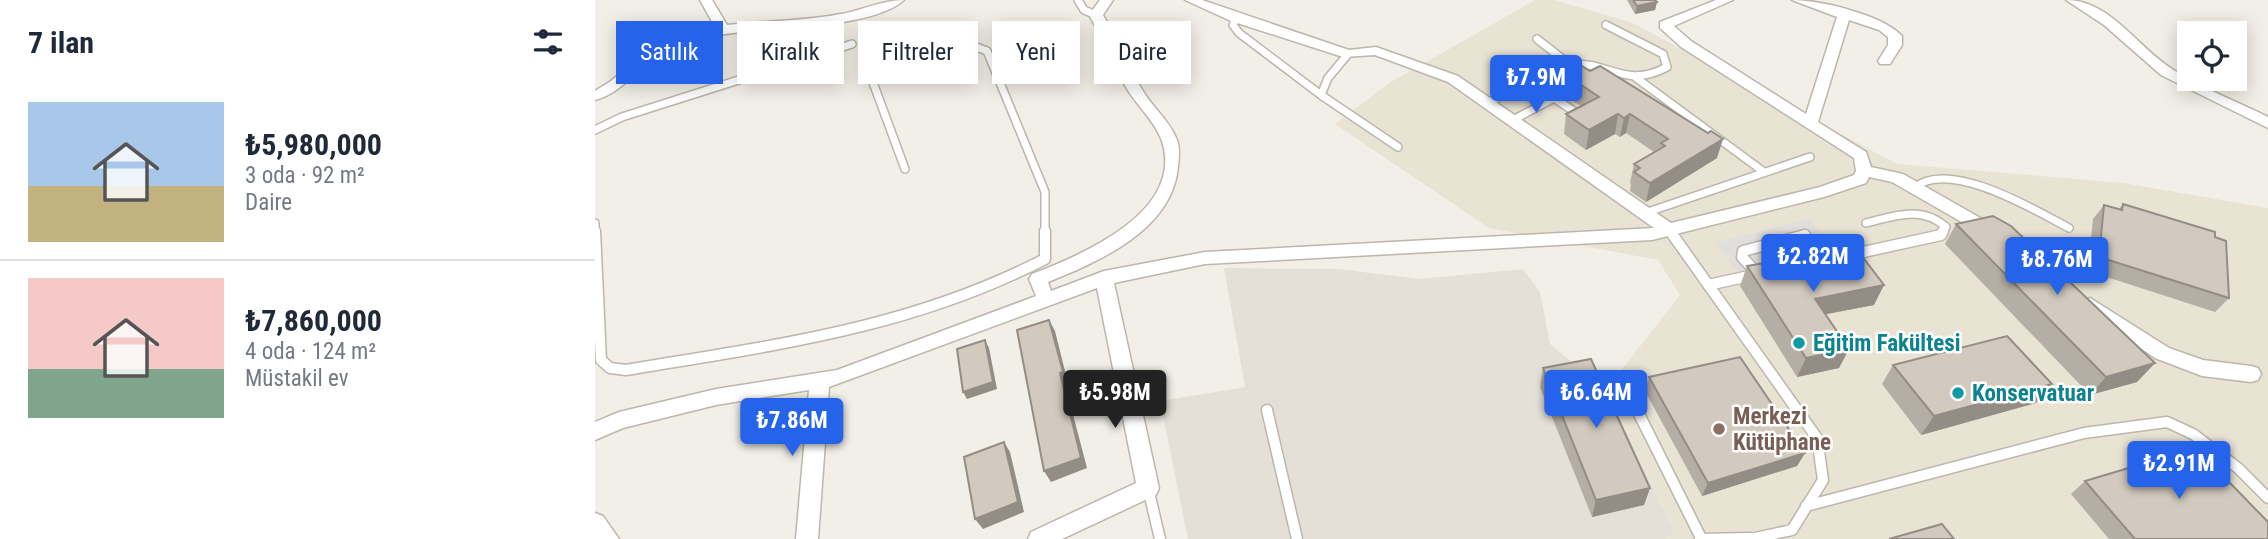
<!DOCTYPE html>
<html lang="tr">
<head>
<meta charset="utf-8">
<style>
  :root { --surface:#fff; --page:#f6f6f7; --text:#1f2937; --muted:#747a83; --line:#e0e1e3; --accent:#2563eb }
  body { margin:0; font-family:"Roboto Condensed",sans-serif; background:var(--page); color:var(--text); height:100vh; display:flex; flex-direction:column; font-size:26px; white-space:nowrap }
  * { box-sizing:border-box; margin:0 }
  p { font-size:23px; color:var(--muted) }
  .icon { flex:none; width:38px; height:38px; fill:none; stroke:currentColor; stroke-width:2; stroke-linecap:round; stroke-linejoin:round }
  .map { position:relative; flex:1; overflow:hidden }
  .side { display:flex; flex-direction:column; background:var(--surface); width:595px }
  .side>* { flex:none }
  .hud { position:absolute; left:21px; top:21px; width:665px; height:63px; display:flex; gap:14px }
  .controls { position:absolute; left:1582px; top:21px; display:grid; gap:14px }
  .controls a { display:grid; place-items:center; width:70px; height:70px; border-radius:0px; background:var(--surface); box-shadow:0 4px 18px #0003; font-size:35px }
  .price { position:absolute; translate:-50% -60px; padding:0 16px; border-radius:7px; background:var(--accent); color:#fff; font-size:23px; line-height:46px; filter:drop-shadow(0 2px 4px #0008) }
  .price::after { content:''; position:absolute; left:50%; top:42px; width:21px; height:16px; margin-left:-10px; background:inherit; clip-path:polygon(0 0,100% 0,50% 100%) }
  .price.on { background:#222; color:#fff }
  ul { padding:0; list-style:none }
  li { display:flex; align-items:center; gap:21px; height:175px; padding:0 28px }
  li+li { border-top:2px solid var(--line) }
  li span { display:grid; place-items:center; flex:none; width:196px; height:140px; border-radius:0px; color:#555 }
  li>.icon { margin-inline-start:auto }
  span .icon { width:84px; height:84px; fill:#fffc; stroke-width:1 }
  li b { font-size:30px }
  h2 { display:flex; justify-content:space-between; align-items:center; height:84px; padding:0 28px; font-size:30px }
  .chip { padding:0 24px; border-radius:0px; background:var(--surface); box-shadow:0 4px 18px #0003; font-size:24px; line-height:63px }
  .chip.on { background:var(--accent); color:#fff }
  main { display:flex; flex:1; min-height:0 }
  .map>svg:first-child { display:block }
  .residential { fill:#e5e0d7 }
  .education { fill:#e9e3d4 }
  .parking { fill:#e1dfdc }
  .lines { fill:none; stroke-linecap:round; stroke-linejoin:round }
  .lane-far1-casing { stroke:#bcb6ac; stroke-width:10 }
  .lane-casing { stroke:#bcb6ac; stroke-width:13 }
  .street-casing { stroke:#bcb6ac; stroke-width:3 }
  .lane-far1 { stroke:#fff; stroke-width:7 }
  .lane { stroke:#fff; stroke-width:10 }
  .street { fill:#fff; fill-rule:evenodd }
  .wall { fill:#b5aea4 }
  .shaded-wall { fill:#938d86 }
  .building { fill:#d2cabf; stroke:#938d86; stroke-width:2 }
  .culture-dot { fill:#0f9aa8; stroke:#fff; stroke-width:2.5 }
  .education-dot { fill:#8d6e63; stroke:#fff; stroke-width:2.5 }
  .labels { text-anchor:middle; stroke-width:5; stroke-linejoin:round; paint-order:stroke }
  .culture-label { font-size:23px; font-weight:bold; fill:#0d838f; stroke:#fff; text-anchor:start }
  .education-label { font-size:23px; font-weight:bold; fill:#785e54; stroke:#fff; text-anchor:start }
</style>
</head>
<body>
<main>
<section class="side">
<h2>7 ilan<svg class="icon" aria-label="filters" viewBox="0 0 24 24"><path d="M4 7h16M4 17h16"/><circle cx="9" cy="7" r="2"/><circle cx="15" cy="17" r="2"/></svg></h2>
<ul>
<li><span style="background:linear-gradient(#a9c7e8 60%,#c2b280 0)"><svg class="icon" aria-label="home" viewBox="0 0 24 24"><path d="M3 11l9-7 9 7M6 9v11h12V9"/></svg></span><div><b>₺5,980,000</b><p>3 oda · 92 m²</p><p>Daire</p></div></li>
<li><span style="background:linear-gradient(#f6c9c9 65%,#7fa58c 0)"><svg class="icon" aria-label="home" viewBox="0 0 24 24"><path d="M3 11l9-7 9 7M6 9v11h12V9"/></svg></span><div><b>₺7,860,000</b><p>4 oda · 124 m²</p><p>Müstakil ev</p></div></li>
</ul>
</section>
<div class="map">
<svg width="1673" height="539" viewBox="0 0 1673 539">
  <rect width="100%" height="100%" fill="#f2efe8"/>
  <path class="residential" d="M629 268 743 269 825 279 928 269 945 292 955 344 1011 390 1080 532 1070 539H593L565 401 650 387Z"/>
  <path class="education" d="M940 0H959L1038 23 1302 164 1528 183 1673 208V539H1070L1080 531 1011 390 1085 295 1063 260 894 228 740 124 796 82Z"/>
  <path class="parking" d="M1214 219 1241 250 1146 276 1121 243Z"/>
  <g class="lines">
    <defs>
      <path id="lane-far1" d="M483 0 489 10 501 15
        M641 18 638 25 644 33 726 95
        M942 39 974 64
        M753 54 733 78 726 95 803 147
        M1040 77 1169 172
        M891 104C913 93 952 65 976 64 1014 62 1031 89 1072 67L1068 54 1011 25
        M918 120 959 98 986 116
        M0 130 27 117 257 44
        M310 169 276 77 376 45 392 51 450 192V233
        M1319 188C1354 158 1440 210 1474 228
        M1050 213 1215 157
        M0 223V233
        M1271 223C1300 216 1326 205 1351 227L1347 233
        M1074 230 1076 233"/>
      <path id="lane" d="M0 231 6 360 15 368 31 370C179 345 314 329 450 259V231
        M1075 231 1222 438 1228 480 1197 530 1155 539
        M1255 255 1346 235 1348 231
        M1162 273 1147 257 1148 251 1210 235
        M1113 285 1159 275
        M1032 390 1106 538
        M672 410 702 539
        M553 488 565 539
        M1211 506 1489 433 1572 422 1598 434 1643 468 1673 498
        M1105 539 1155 538"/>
      <path id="street" d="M105 0H117L132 25C170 21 209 21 246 14 268 10 287 0 309 0 274 32 154 26 105 38 89 41 73 46 60 56 40 71 25 94 0 100V91L16 81 61 43 120 27Z
        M505 0H518L508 15C523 40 532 67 548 91 558 108 575 121 582 140 585 148 584 158 583 167 577 230 505 261 453 282L456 291 509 271 610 252 1059 228 853 82 780 55 748 57 636 21 590 0H607L754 50 781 47 863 76 1076 223 1225 187 1259 175 1261 171 1259 158 1086 47 1065 28V22L1121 0H1138L1079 26 1096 41 1211 114 1242 17 1197 0C1225 0 1288 15 1307 36V45L1295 64H1285L1283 61 1293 45V37L1284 30 1254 20 1223 122 1271 152 1276 167 1308 174 1403 228 1405 232 1403 236H1391L1297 182 1274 177 1271 183 1229 197 1057 240 610 264 519 283 564 488 561 495 467 539H433L436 532 541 483 502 288 234 387 223 539H201L214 390 121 405 28 428 0 440V422L24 412 121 389 242 370 441 296 434 279 437 274C487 255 590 212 567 141 560 121 541 105 531 87 517 64 508 38 494 15Z
        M1471 0C1515 0 1542 47 1577 69 1606 88 1641 101 1673 117V128L1566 75 1509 25Z
        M1495 298 1574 348 1608 360 1656 366 1663 368 1666 374 1663 380 1656 382 1607 376 1560 358 1489 310 1486 305 1489 300Z
        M0 513 8 516 24 539H0Z"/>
    </defs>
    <use href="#lane-far1" class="lane-far1-casing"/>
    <use href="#lane" class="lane-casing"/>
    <use href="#street" class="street-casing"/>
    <use href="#lane-far1" class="lane-far1"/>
    <use href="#lane" class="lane"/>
    <use href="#street" class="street"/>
  </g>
  <path class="wall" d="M1032 0H1060L1062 2 1060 10 1040 14Z
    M970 74 1122 158 1051 202 1035 191 1036 184 1035 183 1039 164 1059 152 1031 133 1025 137 1020 134 991 150 969 134 971 114 986 106 967 94Z
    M1528 204 1620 237 1634 298 1620 312 1493 271 1498 219 1509 205 1524 209Z
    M1361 224 1560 363 1542 382 1495 395 1350 244Z
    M1152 266 1279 305 1231 314 1254 349 1244 368 1202 377 1145 286Z
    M1298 365 1441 403 1326 435 1287 384Z
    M948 368 1055 488 1049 505 997 517 945 387Z
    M1054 377 1210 453 1202 466 1107 496 1050 391Z
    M1490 481 1673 539H1514L1476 494Z"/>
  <path class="shaded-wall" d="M1062 2 1060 10 1040 14 1042 6Z
    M1023 114 1020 134 991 150 994 130Z
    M1035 114 1031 133 1025 137 1029 118Z
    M1128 139 1122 158 1051 202 1055 183Z
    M1289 285 1279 305 1211 318 1220 299Z
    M454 320 460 331 473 383 470 384 492 468 456 482 449 471 465 373Z
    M390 340 394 348 402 389 372 399 368 392Z
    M1254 349 1244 368 1202 377 1211 358Z
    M1560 363 1542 382 1495 395 1511 377Z
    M1457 384 1441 403 1326 435 1339 416Z
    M409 442 415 452 429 512 388 529 380 519Z
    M1210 453 1202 466 1107 496 1113 483Z
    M1055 488 1049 505 997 517 1001 500Z"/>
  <path class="building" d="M1038 0H1060L1062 2 1042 6Z
    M987 66 995 71 1005 66 1113 133 1116 131 1128 139 1055 183 1039 172 1045 168 1039 164 1070 146 1066 143 1073 139 1035 114 1029 118 1023 114 994 130 971 114 1004 97 970 74Z
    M1528 204 1620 232V237L1631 241 1634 298 1504 257 1509 205 1527 210Z
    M1398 216 1416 226 1560 363 1511 377 1361 224Z
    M1260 247 1289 285 1220 299 1254 349 1211 358 1152 266Z
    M454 320 468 372 465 373 486 458 449 471 422 330Z
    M1412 336 1457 384 1339 416 1298 365Z
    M390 340 398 382 368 392 362 349Z
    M1145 357 1210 453 1113 483 1054 377Z
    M996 359 1055 488 1001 500 948 368Z
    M409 442 423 502 380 519 369 457Z
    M1601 448 1673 522V539H1540L1490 481Z
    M1347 524 1359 539H1294Z"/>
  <g class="culture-dot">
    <circle cx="1204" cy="343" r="7"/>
    <circle cx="1363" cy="393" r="7"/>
  </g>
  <circle class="education-dot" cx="1124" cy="429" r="7"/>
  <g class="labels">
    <g class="culture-label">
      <text x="1218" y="351">Eğitim Fakültesi</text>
      <text x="1377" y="401">Konservatuar</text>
    </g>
    <g class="education-label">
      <text x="1138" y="424">Merkezi<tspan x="1138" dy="26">Kütüphane</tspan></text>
    </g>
  </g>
</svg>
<div class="controls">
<a><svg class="icon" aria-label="locate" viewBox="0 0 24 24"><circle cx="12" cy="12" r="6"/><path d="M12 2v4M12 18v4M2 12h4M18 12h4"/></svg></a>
</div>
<b class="price" style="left:941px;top:115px">₺7.9M</b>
<b class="price" style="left:1218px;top:294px">₺2.82M</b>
<b class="price" style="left:1462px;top:297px">₺8.76M</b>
<b class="price on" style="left:520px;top:430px">₺5.98M</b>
<b class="price" style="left:1001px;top:430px">₺6.64M</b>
<b class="price" style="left:197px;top:458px">₺7.86M</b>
<b class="price" style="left:1584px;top:501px">₺2.91M</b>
<div class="hud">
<a class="chip on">Satılık</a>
<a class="chip">Kiralık</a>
<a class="chip">Filtreler</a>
<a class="chip">Yeni</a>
<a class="chip">Daire</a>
</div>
</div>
</main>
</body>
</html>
